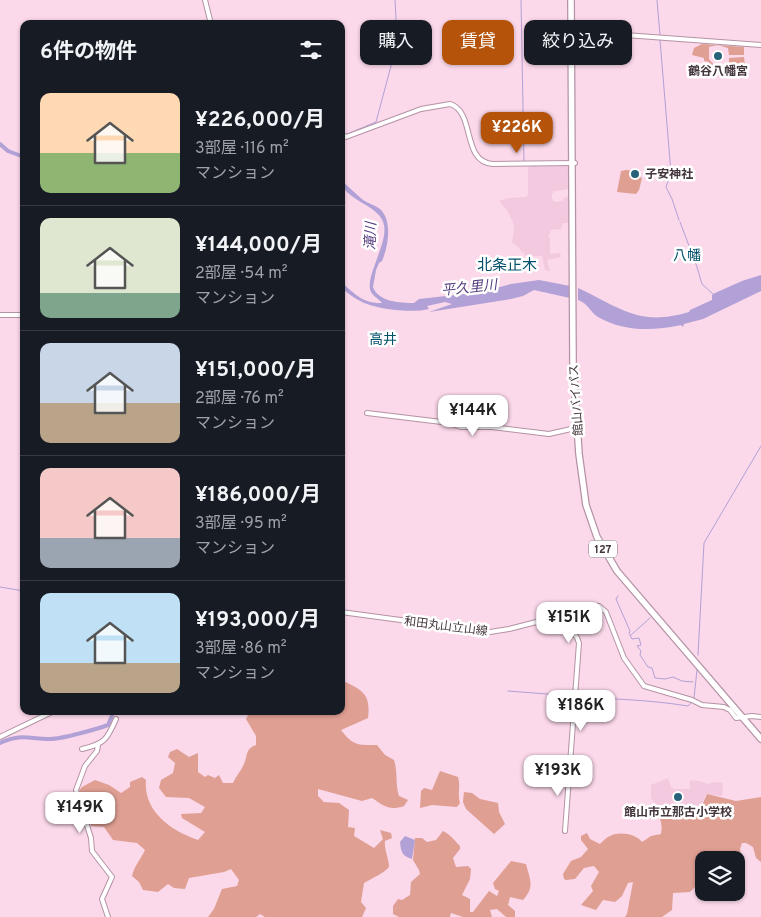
<!DOCTYPE html>
<html lang="ja">
<head>
<meta charset="utf-8">
<style>
  :root { --surface:#171b24; --page:#20242c; --text:#f1f3f6; --muted:#9ea1a6; --line:#363941; --accent:#b45309 }
  body { margin:0; font-family:Overpass,"Noto Sans JP",sans-serif; background:var(--page); color:var(--text); height:100vh; display:flex; flex-direction:column; font-size:19px; white-space:nowrap }
  * { box-sizing:border-box; margin:0 }
  p { font-size:16px; color:var(--muted) }
  .icon { flex:none; width:28px; height:28px; fill:none; stroke:currentColor; stroke-width:2; stroke-linecap:round; stroke-linejoin:round }
  .map { position:relative; flex:1; overflow:hidden }
  .drawer { position:absolute; left:20px; top:20px; width:325px; height:695px; display:flex; flex-direction:column; background:var(--surface); border-radius:10px; box-shadow:0 1px 4px #0004 }
  .drawer>* { flex:none }
  .top-card { position:absolute; left:360px; top:20px; width:325px; height:45px; display:flex; gap:10px }
  .tools { position:absolute; left:695px; top:851px; display:grid; gap:10px }
  .tools a { display:grid; place-items:center; width:50px; height:50px; border-radius:10px; background:var(--surface); box-shadow:0 1px 4px #0004; font-size:25px }
  .price { position:absolute; translate:-50% -42px; padding:0 11px; border-radius:10px; background:#fff; color:#222; font-size:16px; line-height:32px; filter:drop-shadow(0 1px 2px #0008) }
  .price::after { content:''; position:absolute; left:50%; top:30px; width:15px; height:11px; margin-left:-8px; background:inherit; clip-path:polygon(0 0,100% 0,50% 100%) }
  .price.on { background:var(--accent); color:#fff }
  ul { padding:0; list-style:none }
  li { display:flex; align-items:center; gap:15px; height:125px; padding:0 20px }
  li+li { border-top:1px solid var(--line) }
  li span { display:grid; place-items:center; flex:none; width:140px; height:100px; border-radius:10px; color:#555 }
  li>.icon { margin-inline-start:auto }
  span .icon { width:60px; height:60px; fill:#fffc; stroke-width:1 }
  li b { font-size:21px }
  h2 { display:flex; justify-content:space-between; align-items:center; height:60px; padding:0 20px; font-size:21px }
  .tag { padding:0 18px; border-radius:10px; background:var(--surface); box-shadow:0 1px 4px #0004; font-size:18px; line-height:45px }
  .tag.on { background:var(--accent); color:#fff }
  .map>svg:first-child { display:block }
  .built { fill:#f3c9df }
  .forest { fill:#df9f93 }
  .water { fill:#b1a1d6 }
  .lines { fill:none; stroke-linecap:round; stroke-linejoin:round }
  .stream { stroke:#b1a1d6; stroke-width:1 }
  .river { stroke:#b1a1d6; stroke-width:4 }
  .secondary-casing { stroke:#b493a5; stroke-width:6 }
  .highway-casing { stroke:#b493a5; stroke-width:8 }
  .secondary { stroke:#fff; stroke-width:4 }
  .highway { stroke:#fff; stroke-width:5.5 }
  .poi-dot { fill:#27617a; stroke:#fff; stroke-width:2 }
  .labels { text-anchor:middle; stroke-width:5; stroke-linejoin:round; paint-order:stroke }
  .shield { fill:#fff; stroke:#7b7276; stroke-width:1 }
  .shield-label { font-size:11px; font-weight:bold; fill:#43353c }
  .poi-label { font-size:12px; font-weight:bold; fill:#43353c; stroke:#fff }
  .street-label { font-size:12px; fill:#43353c; stroke:#fff }
  .water-label { font-size:14px; font-style:italic; fill:#543c7e; stroke:#fff }
  .neighbourhood-label { font-size:14px; fill:#00506b; stroke:#fff }
  .quarter-label { font-size:15px; fill:#00506b; stroke:#fff }
</style>
</head>
<body>
<div class="map">
<svg width="761" height="917" viewBox="0 0 761 917">
  <rect width="100%" height="100%" fill="#fbd8ea"/>
  <path class="built" d="M530 166H568L569 170V189L554 191 552 194V199L554 202 563 201 564 198 569 196 570 223H563L561 229 551 230 548 237H550V254L560 253 561 257 547 260 550 271 545 270 542 256H526L516 245 512 243 514 230 513 222 507 210 499 201 509 198 526 197 528 195V168Z
    M668 778 671 787 674 789H690V780L699 781 708 784 714 782 723 783 722 796 706 794 699 810 682 814 668 806 655 804 651 798V785Z"/>
  <path class="forest" d="M702 44 744 47V55H729L728 48 717 45 709 47V59C714 66 721 70 729 67V58L744 57 745 66 742 69 721 75 711 76 709 62 704 61V58L692 55 694 48Z
    M626 170 636 171 631 172V174L642 178 639 190 636 194 617 192 621 171Z
    M341 680C362 690 371 693 368 718L341 730C353 746 358 745 377 745L385 755 394 760C398 772 395 784 399 796L408 800 404 806C389 811 384 806 372 798L362 801 318 789V796L324 802 339 803 349 810 348 827 355 828 354 836 374 848 383 839 380 830 391 833 392 838 385 841C384 850 389 858 389 867 383 874 372 878 364 883L361 902 366 908 362 917H265L260 914 256 917H208L214 909 222 889 237 886 239 880 231 869 224 872 189 878 185 889 174 888 168 884 158 892 143 890 139 882 132 876C134 866 141 859 145 850L137 843 113 840 104 827 91 826 90 819 93 806 82 800 79 791 82 787 95 780 109 785 121 793 130 787V782L142 777 146 780C143 811 171 831 198 840L205 832 182 818 181 814 201 813 205 807 189 798 166 797 159 788 161 780 173 773 175 763 168 757 170 752 177 749 189 757 198 753V772L205 777 208 775 215 778 219 775 223 783H233C236 776 241 771 244 764 248 755 245 749 256 745V736L246 719 250 711H341Z
    M440 771 458 777C461 787 457 794 460 803L457 807 432 805 420 808 421 791 424 788 432 790Z
    M464 792 472 793 480 799 498 803 499 812 505 824 494 834 466 809 463 802Z
    M707 794 736 801 761 797V862L756 858 753 847 746 843H742L740 849 744 869 740 876 736 878V860H704V890L696 886 690 892 673 893 672 910 662 917H625L627 914 633 882 628 883 622 896 615 902 603 900 596 910 581 905 593 891 591 886 599 872 594 866 584 868 575 879 566 880 564 879 563 874 571 861 581 857 588 849 581 840V836L587 833 590 839 600 844C603 841 607 837 610 836 620 831 636 834 642 842L651 836 661 834C663 823 660 815 651 808L653 805 666 808 683 814 699 812Z
    M443 831C451 835 454 840 460 846V849L453 858 456 867 468 866 471 869 470 879 462 895 470 899V912H473L489 891 497 896 499 891 495 889 493 883 511 861 526 864C530 880 535 887 523 900L510 897 508 905 515 911V917H506L497 909 490 910 492 917H463L451 913 450 917H399L393 914V906L398 899 402 900 410 895 411 882 420 874 419 870 413 860 415 838H422L427 842 436 840Z"/>
  <path class="water" d="M341 171 343 182C350 188 356 194 363 200 369 204 375 205 380 209 393 221 388 247 382 261L379 263 376 270 373 287C378 302 401 303 414 303L419 299 482 292 511 284 539 280 570 286V298L534 290 523 296 511 299 429 312 452 304 445 302 427 306 429 309C414 313 383 310 367 304 358 301 349 294 341 288V282C354 293 363 304 382 303 379 299 373 296 371 292 364 278 388 244 384 225 381 206 347 201 341 183 340 180 341 174 341 171Z
    M761 275V291L703 319 684 324 683 327 681 325C653 331 624 332 598 317 590 312 588 303 578 300V288C621 308 639 327 689 312L690 310 712 300V295L715 293 742 281Z
    M405 836 415 840 412 859C402 856 401 852 400 842Z"/>
  <g class="lines">
    <path class="stream" d="M521 0 524 161
      M657 0 660 35
      M660 40 671 173 666 187 672 199 679 220
      M394 49 393 43 397 38 394 27 396 18 395 0
      M345 135 376 122 395 51
      M680 222 697 267 702 284 713 294
      M0 587 24 591
      M618 596 616 599 630 631 629 633 632 639 639 638 641 645 637 646 641 651 640 655 648 667 652 668 655 678 665 679 673 677 682 681 693 682
      M631 635 650 618
      M698 655 704 543 761 446
      M508 691 573 696
      M577 697C614 699 651 700 688 706L692 702
      M694 698 697 670"/>
    <path class="river" d="M0 144 8 151 24 157
      M0 743C21 733 29 739 50 739 62 739 97 729 108 725L114 711"/>
    <defs>
      <path id="secondary" d="M205 0 211 24
        M571 31 761 45
        M341 134 346 137 421 109 450 104C476 112 461 162 493 164L575 163
        M0 315H24
        M367 413 450 423 461 427H492L549 434 580 427
        M341 612 490 632 509 629 599 606 606 612 624 658 644 686 692 700 702 705 724 707 730 710 736 718 752 716 761 717
        M556 617C563 627 576 630 579 643L565 831
        M0 737 54 711
        M98 745 97 751 85 766 76 790 91 838 92 851 112 877 102 899 108 917
        M82 749C104 744 107 740 116 719"/>
      <path id="highway" d="M571 0 573 364 579 454 586 505 597 537 617 571 761 739"/>
    </defs>
    <use href="#secondary" class="secondary-casing"/>
    <use href="#highway" class="highway-casing"/>
    <use href="#secondary" class="secondary"/>
    <use href="#highway" class="highway"/>
  </g>
  <g class="poi-dot">
    <circle cx="718" cy="56" r="5"/>
    <circle cx="635" cy="174" r="5"/>
    <circle cx="678" cy="797" r="5"/>
  </g>
  <g class="labels">
    <rect class="shield" x="589" y="540.5" width="28" height="17" rx="4"/>
    <g class="shield-label">
      <text x="603" y="553">127</text>
    </g>
    <g class="poi-label">
      <text x="718" y="75">鶴谷八幡宮</text>
      <text x="645" y="178" text-anchor="start">子安神社</text>
      <text x="678" y="816">館山市立那古小学校</text>
    </g>
    <g class="street-label">
      <text transform="translate(576 400) rotate(-94)" y="4">館山バイパス</text>
      <text transform="translate(446 626) rotate(7)" y="4">和田丸山立山線</text>
    </g>
    <g class="water-label">
      <text transform="translate(370 236) rotate(-88)" y="5">滝川</text>
      <text transform="translate(469 287) rotate(-6)" y="5">平久里川</text>
    </g>
    <g class="neighbourhood-label">
      <text x="687" y="260">八幡</text>
      <text x="383" y="344">高井</text>
    </g>
    <g class="quarter-label">
      <text x="507" y="270">北条正木</text>
    </g>
  </g>
</svg>
<div class="tools">
<a><svg class="icon" aria-label="layers" viewBox="0 0 24 24"><path d="M12 4l9 5-9 5-9-5zM3 14l9 5 9-5"/></svg></a>
</div>
<b class="price on" style="left:517px;top:154px">¥226K</b>
<b class="price" style="left:473px;top:437px">¥144K</b>
<b class="price" style="left:569px;top:644px">¥151K</b>
<b class="price" style="left:581px;top:732px">¥186K</b>
<b class="price" style="left:558px;top:797px">¥193K</b>
<b class="price" style="left:80px;top:834px">¥149K</b>
<div class="top-card">
<a class="tag">購入</a>
<a class="tag on">賃貸</a>
<a class="tag">絞り込み</a>
</div>
<section class="drawer">
<h2>6件の物件<svg class="icon" aria-label="filters" viewBox="0 0 24 24"><path d="M4 7h16M4 17h16"/><circle cx="9" cy="7" r="2"/><circle cx="15" cy="17" r="2"/></svg></h2>
<ul>
<li><span style="background:linear-gradient(#ffd9b3 60%,#8fb573 0)"><svg class="icon" aria-label="home" viewBox="0 0 24 24"><path d="M3 11l9-7 9 7M6 9v11h12V9"/></svg></span><div><b>¥226,000/月</b><p>3部屋 · 116 m²</p><p>マンション</p></div></li>
<li><span style="background:linear-gradient(#dfe7d0 75%,#7fa58c 0)"><svg class="icon" aria-label="home" viewBox="0 0 24 24"><path d="M3 11l9-7 9 7M6 9v11h12V9"/></svg></span><div><b>¥144,000/月</b><p>2部屋 · 54 m²</p><p>マンション</p></div></li>
<li><span style="background:linear-gradient(#c9d6e8 60%,#b9a48a 0)"><svg class="icon" aria-label="home" viewBox="0 0 24 24"><path d="M3 11l9-7 9 7M6 9v11h12V9"/></svg></span><div><b>¥151,000/月</b><p>2部屋 · 76 m²</p><p>マンション</p></div></li>
<li><span style="background:linear-gradient(#f6c9c9 70%,#9aa5b1 0)"><svg class="icon" aria-label="home" viewBox="0 0 24 24"><path d="M3 11l9-7 9 7M6 9v11h12V9"/></svg></span><div><b>¥186,000/月</b><p>3部屋 · 95 m²</p><p>マンション</p></div></li>
<li><span style="background:linear-gradient(#bfe0f5 70%,#b9a48a 0)"><svg class="icon" aria-label="home" viewBox="0 0 24 24"><path d="M3 11l9-7 9 7M6 9v11h12V9"/></svg></span><div><b>¥193,000/月</b><p>3部屋 · 86 m²</p><p>マンション</p></div></li>
</ul>
</section>
</div>
</body>
</html>
